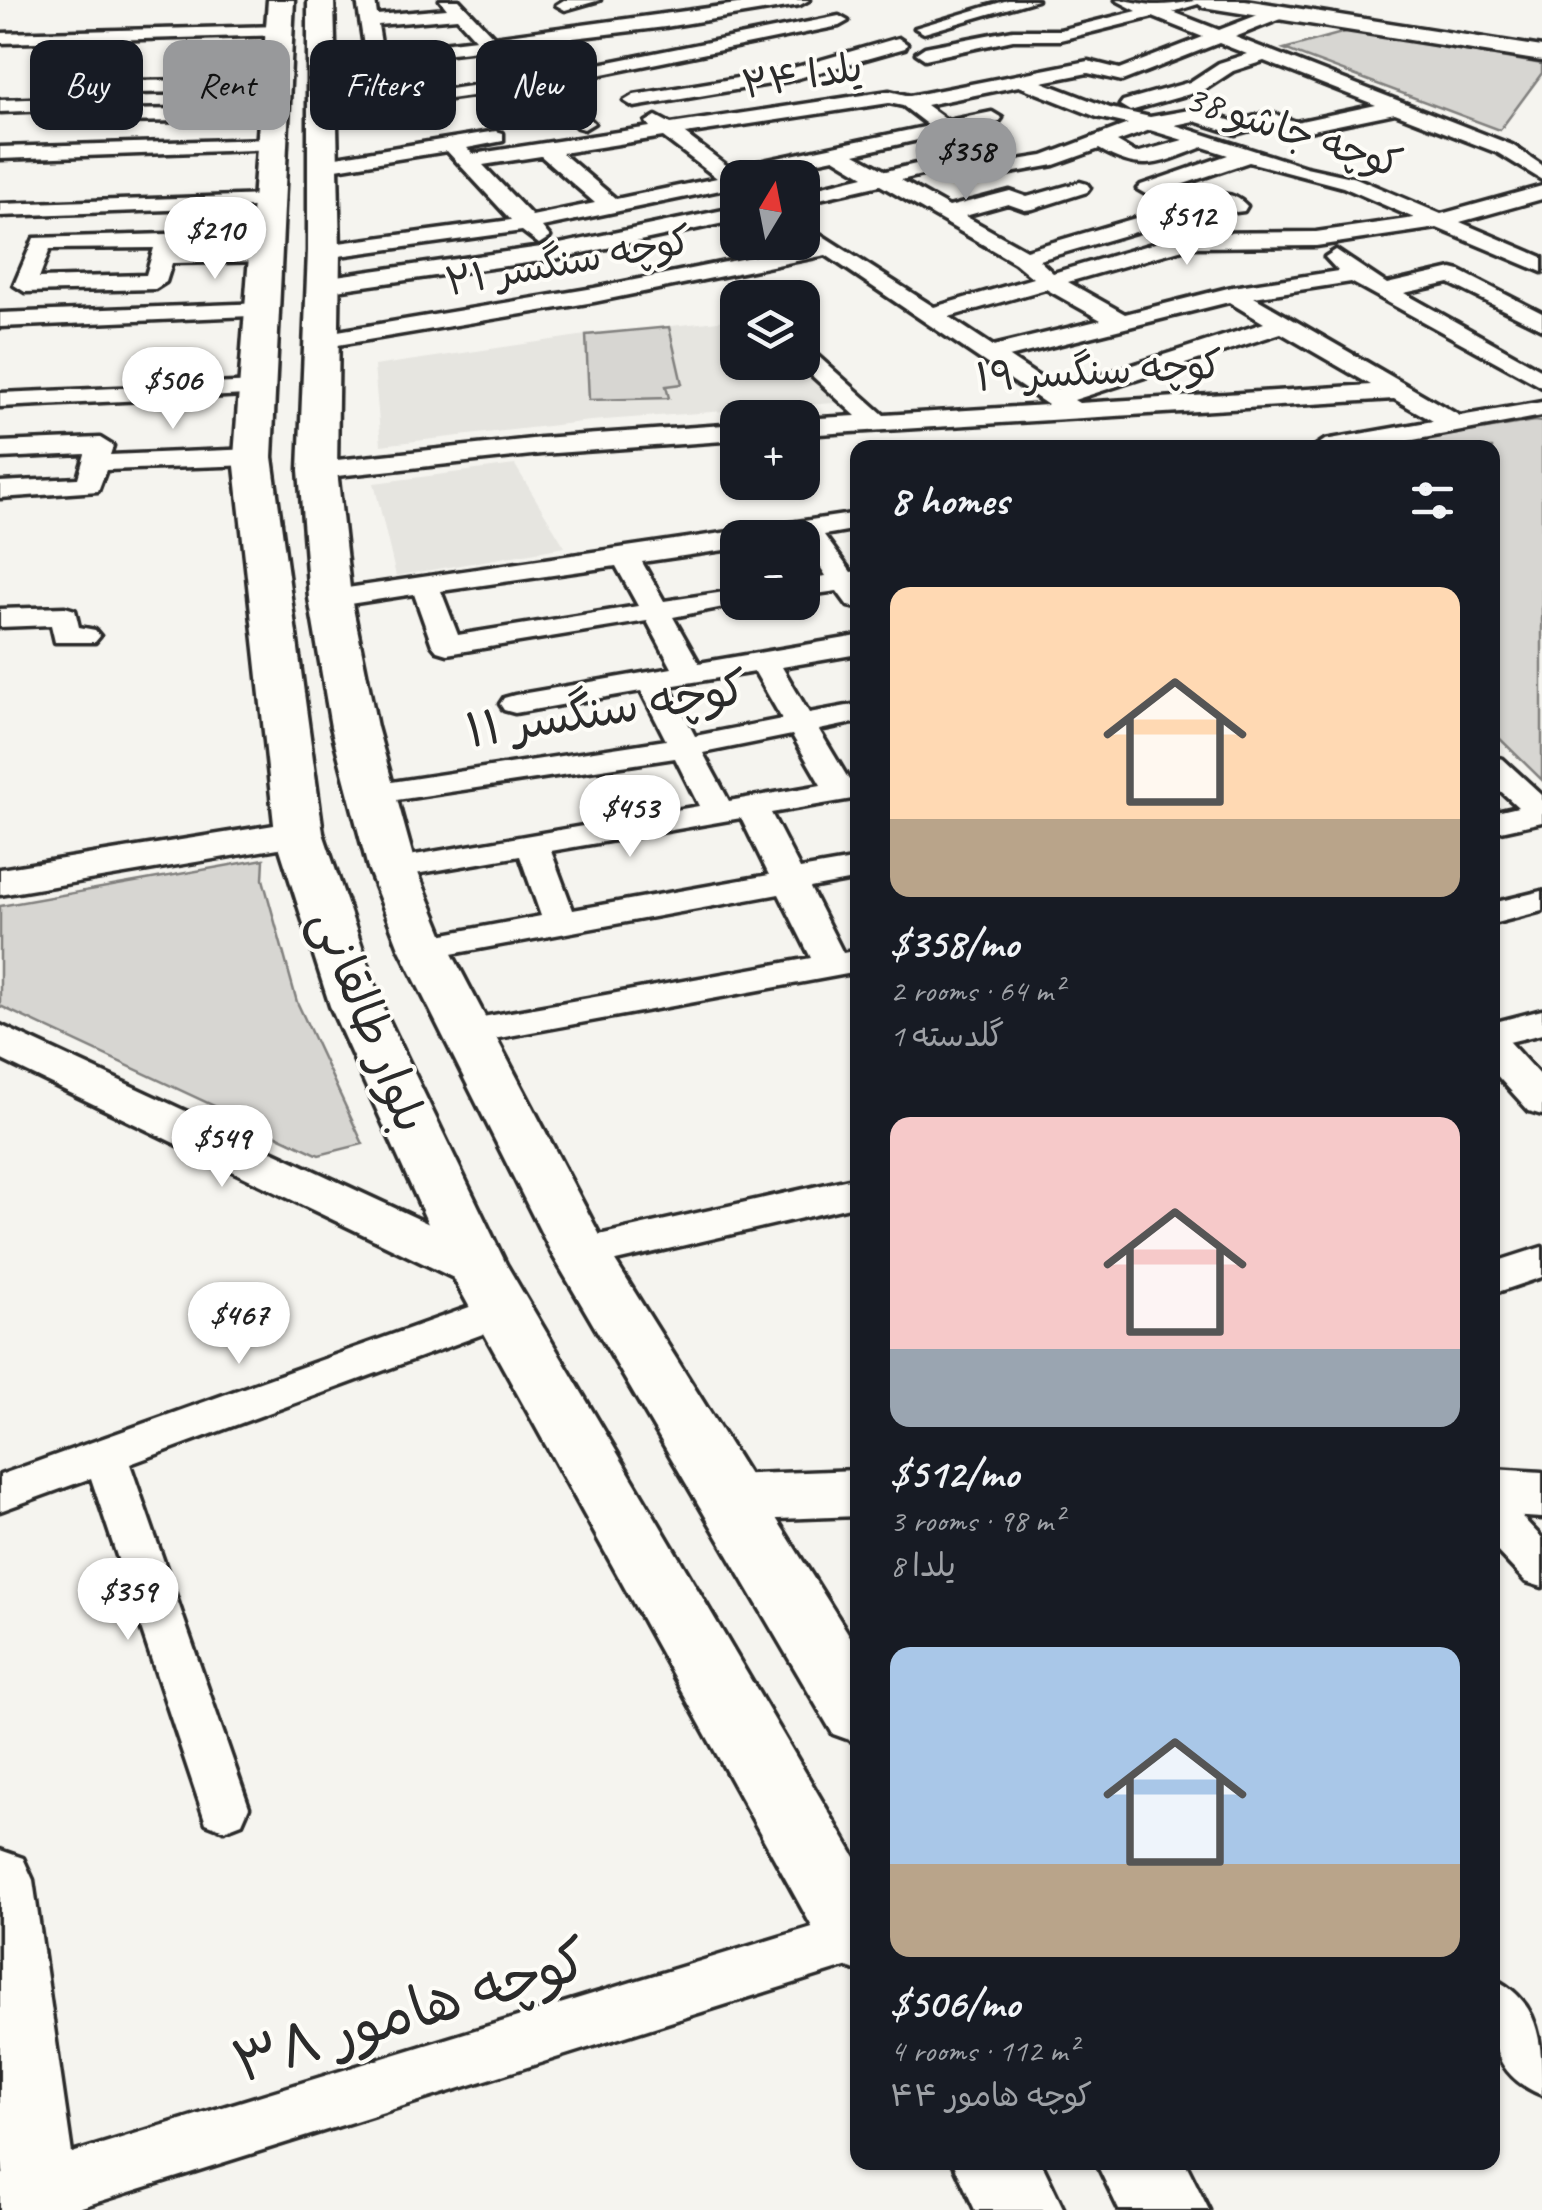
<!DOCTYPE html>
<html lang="en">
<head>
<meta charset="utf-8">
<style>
  :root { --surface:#171b24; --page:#242831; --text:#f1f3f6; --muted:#9ea1a6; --accent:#98999b }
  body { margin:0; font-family:Caveat,"Playpen Sans Arabic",sans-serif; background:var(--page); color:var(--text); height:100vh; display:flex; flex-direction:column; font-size:38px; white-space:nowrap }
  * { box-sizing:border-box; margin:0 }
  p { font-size:32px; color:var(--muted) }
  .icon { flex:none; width:55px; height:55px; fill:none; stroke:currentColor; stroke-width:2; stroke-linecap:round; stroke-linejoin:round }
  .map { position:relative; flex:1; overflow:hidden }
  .side { position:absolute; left:850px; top:440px; width:650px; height:1730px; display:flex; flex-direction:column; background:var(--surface); border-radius:20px; box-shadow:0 2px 8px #0004 }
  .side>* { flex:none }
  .top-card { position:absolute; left:30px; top:40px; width:670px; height:90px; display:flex; gap:20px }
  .needle { width:65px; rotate:10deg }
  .controls { position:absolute; left:720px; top:160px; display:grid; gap:20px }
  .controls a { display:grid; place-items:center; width:100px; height:100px; border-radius:20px; background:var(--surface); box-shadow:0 2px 8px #0004; font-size:50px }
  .price { position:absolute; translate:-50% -85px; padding:0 22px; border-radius:35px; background:#fff; color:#222; font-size:32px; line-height:65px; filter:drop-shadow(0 2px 5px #0008) }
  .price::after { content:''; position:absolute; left:50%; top:60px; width:30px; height:22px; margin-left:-15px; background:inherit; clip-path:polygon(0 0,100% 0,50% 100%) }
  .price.active { background:var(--accent); color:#111 }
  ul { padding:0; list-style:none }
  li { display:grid; align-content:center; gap:20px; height:530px; padding:0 40px }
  li span { display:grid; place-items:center; height:310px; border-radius:20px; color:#555 }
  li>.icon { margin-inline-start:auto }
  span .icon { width:180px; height:180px; fill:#fffc; stroke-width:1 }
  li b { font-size:42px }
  h2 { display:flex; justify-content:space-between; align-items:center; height:120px; padding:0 40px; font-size:42px }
  .chip { padding:0 35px; border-radius:20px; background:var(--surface); box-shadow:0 2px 8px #0004; font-size:35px; line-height:90px }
  .chip.active { background:var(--accent); color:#111 }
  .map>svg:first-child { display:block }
  .built { fill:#e6e5e0 }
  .green { fill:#d7d6d2; stroke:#81807e; stroke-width:2.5 }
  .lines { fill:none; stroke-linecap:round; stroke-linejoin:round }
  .minor-casing { stroke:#2b2b2b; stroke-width:7 }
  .tertiary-casing { stroke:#2b2b2b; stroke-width:7 }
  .primary-casing { stroke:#2b2b2b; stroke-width:7 }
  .minor { fill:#fdfcf7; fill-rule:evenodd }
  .tertiary { fill:#fdfcf7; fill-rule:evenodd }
  .primary { fill:#fdfcf7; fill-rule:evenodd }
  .labels { text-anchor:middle; stroke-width:8; stroke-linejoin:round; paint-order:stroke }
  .far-street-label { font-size:40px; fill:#2b2b2b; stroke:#fdfcf7 }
  .street-label { font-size:48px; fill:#2b2b2b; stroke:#fdfcf7 }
  .near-street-label { font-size:58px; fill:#2b2b2b; stroke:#fdfcf7 }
</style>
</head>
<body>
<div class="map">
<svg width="1542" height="2210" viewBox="0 0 1542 2210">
  <rect width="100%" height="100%" fill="#f5f4ef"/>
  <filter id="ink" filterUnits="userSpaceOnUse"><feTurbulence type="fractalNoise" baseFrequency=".01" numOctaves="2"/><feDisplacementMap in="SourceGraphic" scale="20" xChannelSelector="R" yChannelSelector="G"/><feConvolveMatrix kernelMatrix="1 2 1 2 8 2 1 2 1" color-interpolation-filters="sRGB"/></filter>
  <g filter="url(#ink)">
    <path class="built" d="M737 319 738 362H803L847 402 591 421 381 445 374 366 586 335Z
      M515 465 565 547 396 576 374 483Z"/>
    <path class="green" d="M1349 31 1542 64V73L1500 130 1284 49Z
      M669 327 682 384 666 386 669 398 589 400 586 335Z
      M1534 421 1542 422V780L1493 732 1492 448H1372Z
      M264 859 263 879 297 1002 363 1144 319 1155 0 1006V906Z"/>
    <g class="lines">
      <defs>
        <path id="minor" d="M357 0H375L377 15 447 9 440 0H459L494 37 767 0H809L800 5 665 27 507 46 544 75 839 16 848 21 839 26 554 84 594 123 584 129 577 127 536 87 315 118 312 114 322 108 524 78 486 49 384 61 387 82 384 86H370ZM457 18 476 39 382 50 378 25Z
          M564 0H600L565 10 556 5Z
          M1008 0H1037L924 33 915 28Z
          M1116 0C1131 0 1147 6 1159 5 1176 5 1193 0 1211 0L1173 12 1219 30 1276 8H1288V16L1235 37 1512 145 1542 165V180L1498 153 1395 113 1294 134 1268 125 1235 134 1194 121 1175 125 1306 167 1356 178 1441 214 1542 186V199L1460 222 1542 257V272L1437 228 1316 246 1190 247 1068 282 1125 314 1232 287 1338 271 1325 257 1336 250 1387 284 1452 269 1460 271 1542 313V329L1449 283 1404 293 1542 370V387L1351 282 1254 297 1460 416 1542 402V416L1370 448H1313L1325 440 1433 421 1394 399 802 435V419L856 416 797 362H802V347L810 349 884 415 1048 405 826 255 594 302 320 348 308 341 320 334 594 288 811 245 802 239V229L809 227 934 307 1033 278 1015 263 880 185 802 203V191L864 176 834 158 738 178V190L730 188 542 227 550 237 539 244 522 231 324 258 316 256 313 251 316 246 511 220 447 151 324 171 314 165 324 159 496 131 503 133V141L467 148 473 154 650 127 646 122 656 116 671 124 889 91 910 96 1088 61 1120 69 1203 37 1153 17 1060 40H1013L925 59 916 53 925 47 1013 30H1060L1137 11ZM1219 43 1247 54 1219 63 1190 82 1123 101 1120 105 1130 111 1204 90 1233 71 1264 61 1376 105 1296 122 1269 112 1235 122 1195 109 1150 117 1110 108 1042 82 1088 73 1122 81ZM1019 86 1097 117 1128 124 1043 156 1005 162 946 157 886 171 855 154 999 122 1002 118 992 112 948 121 926 105ZM889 103 903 106 929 126 730 168 685 134ZM1150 130 1183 140 1136 153 1117 142ZM663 137 717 178 616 199 562 153ZM1203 147 1228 155 1141 185 1137 189 1170 208 1026 250 965 216 1008 204 1025 210 1033 209 1087 192 1090 188 1087 184 1080 182 1027 197 1010 191 949 207 901 180 946 169 1005 174 1054 165 1099 149C1143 174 1158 164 1203 147ZM541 156 595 203 532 216 483 165ZM1249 162 1343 187 1414 218 1316 232 1189 233 1053 273 1039 260 1222 207 1236 212 1244 211 1247 206C1229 187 1213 196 1190 202L1166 190ZM1046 289 1101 320 993 346 949 317ZM1229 302 1264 323 1057 389 1009 357ZM1281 333 1371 385 1079 403 1074 400Z
          M280 26 286 27V35L0 43V33Z
          M898 38 907 44 905 48 788 81 634 107 624 101 634 95 786 70Z
          M201 80 211 86 207 93 276 90 286 96 276 102 202 105 194 119 187 121 112 122 102 116 107 108 0 112V100L114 96 122 83 129 81ZM189 92 180 109 125 110 135 93Z
          M271 139 281 145 278 149 0 159V147Z
          M270 195 281 201 278 206 0 216V204Z
          M738 207V220L555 259 322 292 311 285 322 278 555 245Z
          M167 234 178 241 175 250 267 247 278 254 267 261 172 263 166 282 155 289 25 292 14 285 34 238ZM154 248 146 275 39 278 50 249Z
          M264 303 276 310 272 315 0 327V313Z
          M258 382 267 384 270 389 267 394 0 407V393Z
          M738 424V440L541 454 318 478 305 470 318 462 541 438Z
          M100 438 113 446 110 455 253 449 266 457 253 465 106 470 98 491 0 498V482L78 478 85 454 0 458V442Z
          M858 513V529L824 535 851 572 858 571V608L848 606 837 591 802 596V579L826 576 802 538H738V548L642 562 664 601 738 590V602H749L673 617 699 663 858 636V654L782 667 809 713 858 704V722L819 730 849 780 858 779V798L771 813 800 869 858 859V879L810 888 843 953 858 950V972L466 1044 453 1040 448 1032 453 1024 466 1020 811 958 779 894 424 959 412 956 407 948 412 940 541 916 520 856 392 878 380 875 375 868 380 861 699 806 675 758 370 804 359 801 354 794 359 787 666 740 641 691 515 713 504 710 500 704 504 698 515 695 672 668 647 621 447 654 437 651 432 645 414 594 330 607 320 604 316 598 320 592ZM616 566 638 606 458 635 441 591ZM755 672 782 719 695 736 669 686ZM792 735 821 785 729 801 703 753ZM741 818 769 875 573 910 551 851Z
          M65 607 75 610 79 627 95 630 100 636 95 642H55L51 625 0 627V609Z
          M1492 757 1503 759 1542 795V822L1492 833V813L1518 807 1492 783Z
          M1542 891V911L1492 924V903Z
          M1542 1010V1034L1509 1042 1542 1078V1115L1529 1111 1492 1070V1023Z
          M858 1177V1205L581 1269 567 1264 561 1254 567 1244 581 1239Z
          M1542 1247V1277L1492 1294V1263Z
          M503 1295 518 1299 524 1310 518 1321 130 1464 249 1807 242 1823 224 1830 206 1823 91 1478 0 1511V1475Z
          M1492 1497 1508 1502 1542 1538V1587L1526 1582 1492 1546Z
          M858 1913V1963L72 2210H0V2175Z
          M1492 1978C1542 2001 1542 2045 1542 2095 1485 2072 1492 2029 1492 1978Z"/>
        <path id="tertiary" d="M1192 0H1245L1542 47V61L1203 7Z
          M299 821 314 824 320 833 314 842 0 895V869Z
          M0 1025 496 1255 504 1268 496 1281 478 1287 460 1281 0 1059Z
          M1492 1469 1542 1472V1518L1492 1515Z
          M858 1470V1516L727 1521 707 1514 699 1498 707 1482 727 1475Z
          M0 1850 23 1858 33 1880 80 2210H8L0 2147Z"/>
        <path id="primary" d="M268 0H294L272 457 323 833 382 1006 506 1264 858 1862V1971L831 1961 448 1268 330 1006 275 833 234 457Z
          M308 0H334L340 251 337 470 351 598 377 727 416 868 449 948 605 1245 858 1649V1743L833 1734 552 1254 399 948 368 868 331 727 309 598 299 470 308 251Z
          M953 2162H1041L1064 2210H975Z
          M1096 2162H1185L1209 2210H1119Z"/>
      </defs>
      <use href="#minor" class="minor-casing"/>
      <use href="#tertiary" class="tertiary-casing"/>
      <use href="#primary" class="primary-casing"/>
      <use href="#minor" class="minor"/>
      <use href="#tertiary" class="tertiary"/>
      <use href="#primary" class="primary"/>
    </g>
  </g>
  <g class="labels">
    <g class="far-street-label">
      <text transform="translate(802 75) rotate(-9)" y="14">یلدا ۲۴</text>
      <text transform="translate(1294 130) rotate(18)" y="14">کوچه جاشو 38</text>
      <text transform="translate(568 260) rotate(-10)" y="14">کوچه سنگسر ۲۱</text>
      <text transform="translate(1099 370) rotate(-3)" y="14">کوچه سنگسر ۱۹</text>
    </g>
    <g class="street-label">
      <text transform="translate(606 708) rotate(-9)" y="17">کوچه سنگسر ۱۱</text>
      <text transform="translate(371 1020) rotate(68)" y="17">بلوار طالقانی</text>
    </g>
    <g class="near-street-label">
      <text transform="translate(410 2010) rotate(-17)" y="20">کوچه هامور ۳۸</text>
    </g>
  </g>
</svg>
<div class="controls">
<a><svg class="needle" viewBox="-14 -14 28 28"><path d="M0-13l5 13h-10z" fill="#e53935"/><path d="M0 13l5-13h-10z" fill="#9ea1a6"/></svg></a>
<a><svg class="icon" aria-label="layers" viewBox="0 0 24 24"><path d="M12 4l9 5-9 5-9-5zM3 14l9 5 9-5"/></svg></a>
<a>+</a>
<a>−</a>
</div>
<b class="price active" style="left:966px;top:203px">$358</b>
<b class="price" style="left:1187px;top:268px">$512</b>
<b class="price" style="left:215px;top:282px">$210</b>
<b class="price" style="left:173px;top:432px">$506</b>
<b class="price" style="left:630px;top:860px">$453</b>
<b class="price" style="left:222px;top:1190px">$549</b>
<b class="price" style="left:239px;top:1367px">$467</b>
<b class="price" style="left:128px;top:1643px">$359</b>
<div class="top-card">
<a class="chip">Buy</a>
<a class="chip active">Rent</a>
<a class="chip">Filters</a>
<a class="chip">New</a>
</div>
<section class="side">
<h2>8 homes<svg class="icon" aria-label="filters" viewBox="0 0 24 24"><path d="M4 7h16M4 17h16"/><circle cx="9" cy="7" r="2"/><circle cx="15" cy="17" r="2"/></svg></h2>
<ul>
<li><span style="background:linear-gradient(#ffd9b3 75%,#b9a48a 0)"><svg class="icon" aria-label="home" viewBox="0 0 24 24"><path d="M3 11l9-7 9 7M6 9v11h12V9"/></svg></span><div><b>$358/mo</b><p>2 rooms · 64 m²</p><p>گلدسته 1</p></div></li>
<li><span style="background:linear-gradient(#f6c9c9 75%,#9aa5b1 0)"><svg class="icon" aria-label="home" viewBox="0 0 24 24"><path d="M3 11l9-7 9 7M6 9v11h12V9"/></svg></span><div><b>$512/mo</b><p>3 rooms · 98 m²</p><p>یلدا 8</p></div></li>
<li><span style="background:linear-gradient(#a9c7e8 70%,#b9a48a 0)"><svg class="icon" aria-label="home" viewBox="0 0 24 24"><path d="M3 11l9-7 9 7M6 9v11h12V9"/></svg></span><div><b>$506/mo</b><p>4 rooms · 112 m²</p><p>کوچه هامور ۴۴</p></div></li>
</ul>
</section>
</div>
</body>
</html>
